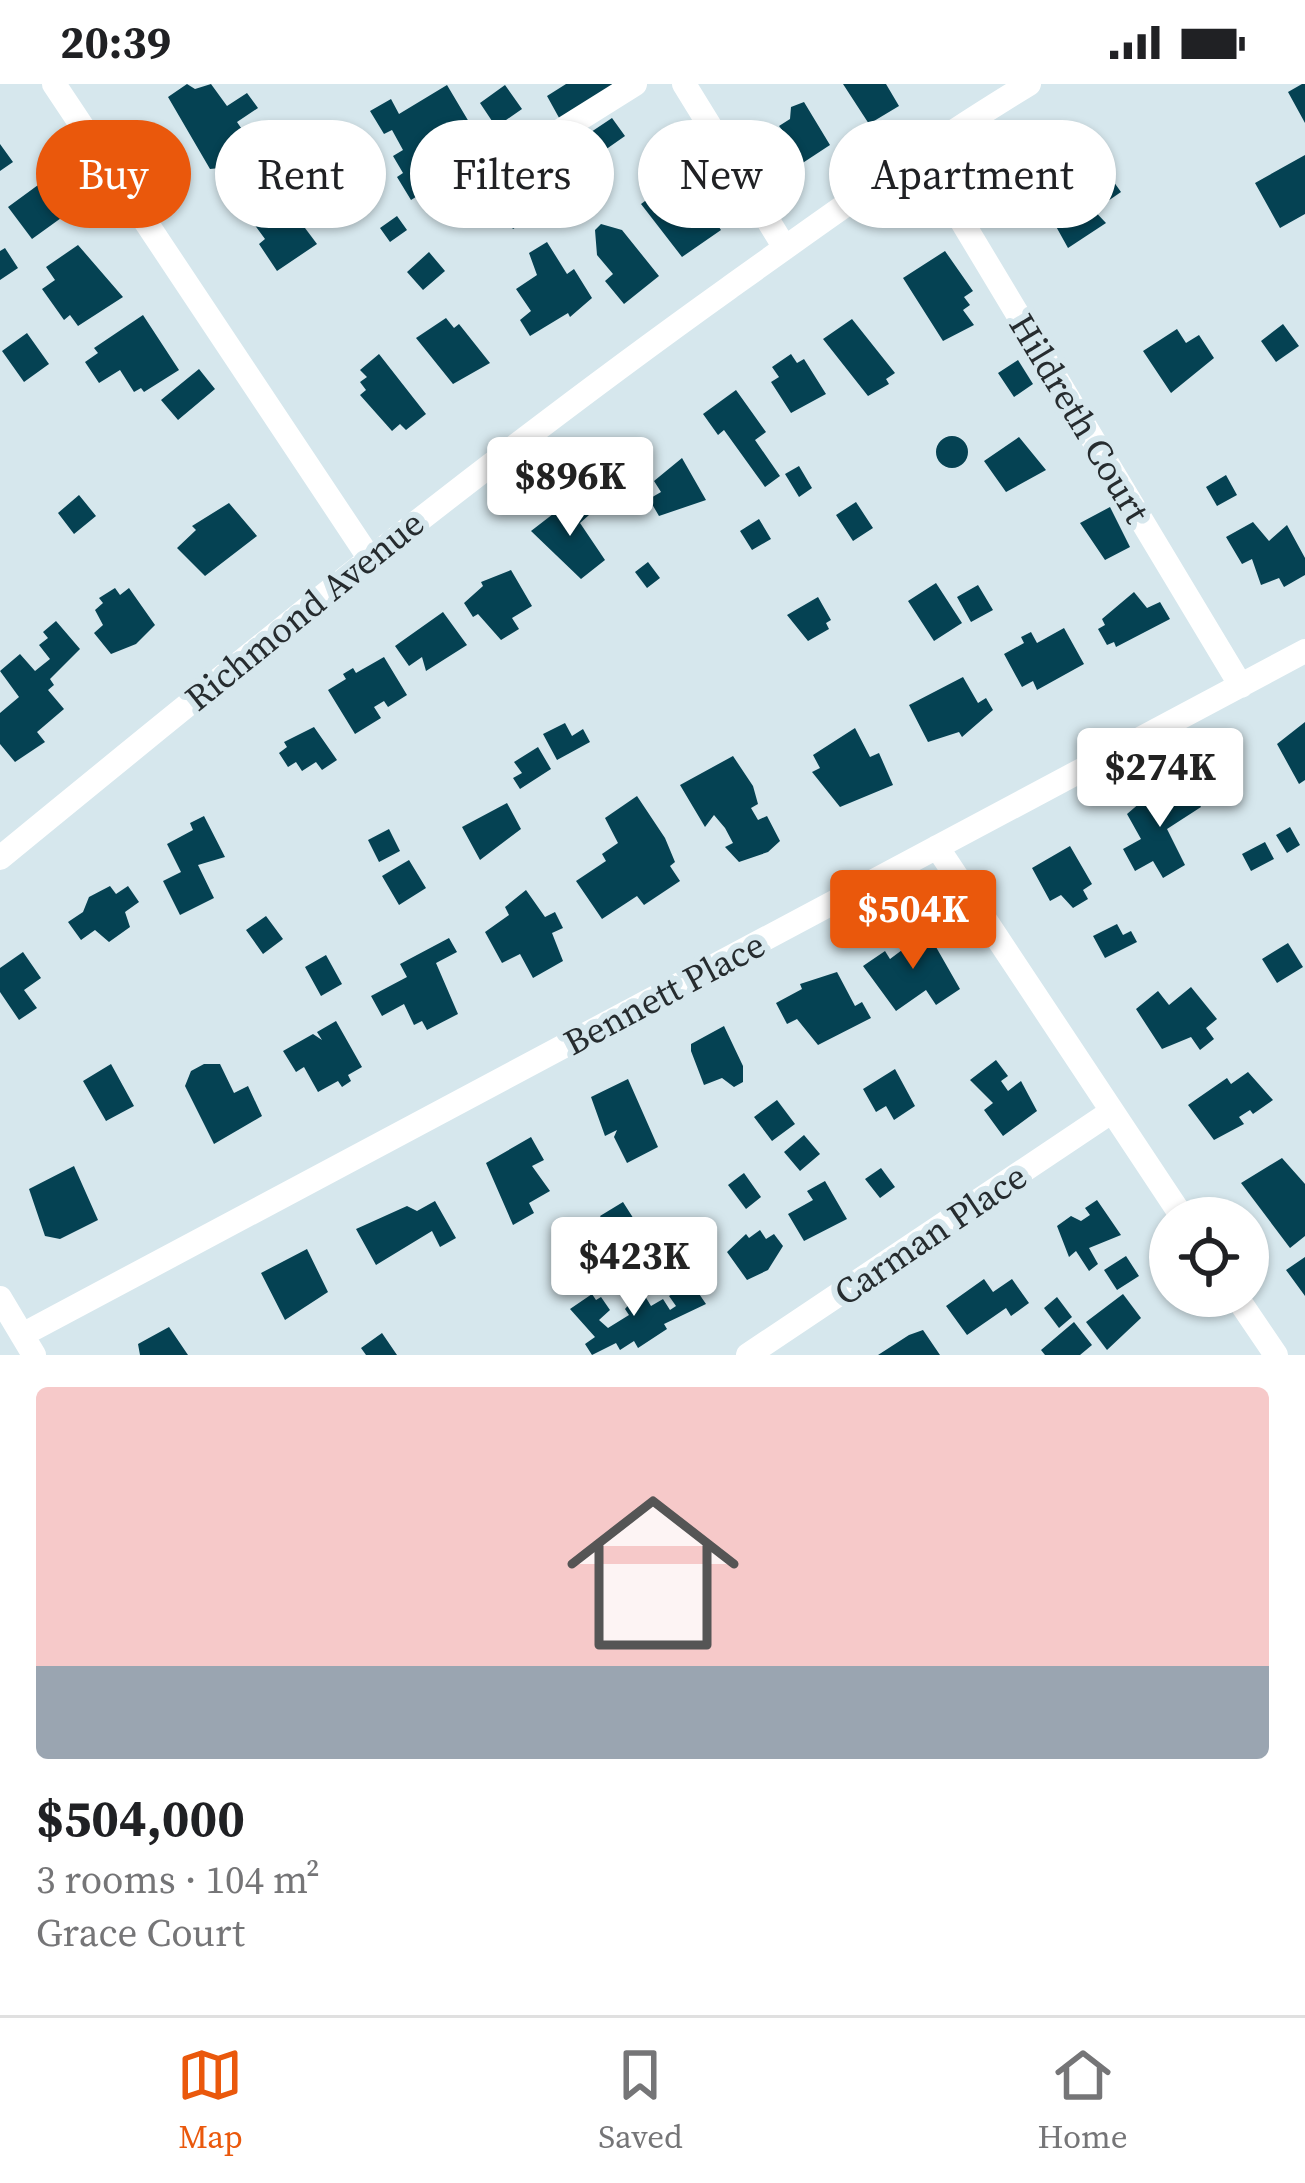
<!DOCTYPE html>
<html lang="en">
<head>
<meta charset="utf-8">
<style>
  :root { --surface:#fff; --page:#f2f2f2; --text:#202124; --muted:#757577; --line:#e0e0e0; --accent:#ea580c }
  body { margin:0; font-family:"Source Serif 4",serif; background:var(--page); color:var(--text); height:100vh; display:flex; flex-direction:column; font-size:45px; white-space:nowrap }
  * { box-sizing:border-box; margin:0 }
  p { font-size:39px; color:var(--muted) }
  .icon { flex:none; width:66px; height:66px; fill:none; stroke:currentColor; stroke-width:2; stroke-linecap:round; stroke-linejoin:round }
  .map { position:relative; height:1271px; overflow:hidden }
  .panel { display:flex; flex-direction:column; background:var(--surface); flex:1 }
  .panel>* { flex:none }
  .banner { position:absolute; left:36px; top:36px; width:1233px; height:108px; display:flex; gap:24px }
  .tools { position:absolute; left:1149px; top:1113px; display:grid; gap:24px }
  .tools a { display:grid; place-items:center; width:120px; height:120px; border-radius:50%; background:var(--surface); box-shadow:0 3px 9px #0004; font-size:60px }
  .price { position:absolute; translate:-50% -102px; padding:0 27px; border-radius:12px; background:#fff; color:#222; font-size:39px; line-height:78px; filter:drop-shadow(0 3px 6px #0008) }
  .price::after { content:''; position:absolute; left:50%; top:72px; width:36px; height:27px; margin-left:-18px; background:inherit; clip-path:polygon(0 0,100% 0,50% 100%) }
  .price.active { background:var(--accent); color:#fff }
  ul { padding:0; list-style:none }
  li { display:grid; align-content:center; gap:24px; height:636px; padding:0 36px }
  li span { display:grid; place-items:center; height:372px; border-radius:12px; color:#555 }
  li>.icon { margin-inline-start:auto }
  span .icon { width:216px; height:216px; fill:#fffc; stroke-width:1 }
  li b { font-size:51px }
  .tag { padding:0 42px; border-radius:54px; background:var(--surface); box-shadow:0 3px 9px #0004; font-size:42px; line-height:108px }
  .tag.active { background:var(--accent); color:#fff }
  .status { display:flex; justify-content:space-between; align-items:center; height:84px; padding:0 60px; background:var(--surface); direction:ltr }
  .status svg { height:33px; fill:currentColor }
  .dock { display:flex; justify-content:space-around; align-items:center; height:168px; border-top:3px solid var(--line); background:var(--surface); font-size:33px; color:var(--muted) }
  .dock a { display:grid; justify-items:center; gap:6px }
  .dock .active { color:var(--accent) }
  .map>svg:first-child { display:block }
  .building { fill:#054253 }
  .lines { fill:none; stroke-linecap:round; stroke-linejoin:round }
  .minor { stroke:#fff; stroke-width:24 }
  .labels { text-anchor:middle; stroke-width:12; stroke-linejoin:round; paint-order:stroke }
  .street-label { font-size:36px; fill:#262c2f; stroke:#d6e7ed }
</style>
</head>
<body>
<div class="status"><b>20:39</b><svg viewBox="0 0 49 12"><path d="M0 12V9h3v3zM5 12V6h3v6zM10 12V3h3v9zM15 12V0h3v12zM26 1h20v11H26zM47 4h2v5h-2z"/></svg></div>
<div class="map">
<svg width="1305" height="1271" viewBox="0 0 1305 1271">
  <rect width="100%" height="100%" fill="#d6e7ed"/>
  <path class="building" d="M187 0 195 5 211 0 227 22 247 9 258 24 237 38 250 57 220 84 210 85 168 13Z
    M566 0H612L617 8 563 41 547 12Z
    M843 0H886L899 22 869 40Z
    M1302 0H1305V39L1288 8Z
    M447 1 469 38 419 74 435 101 411 116 397 93 403 89 393 72 403 66 392 46 384 50 370 27 391 15 399 30Z
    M505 1 522 25 496 43 480 19Z
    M804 18 830 61 795 84 777 56 786 51 779 42 790 35 791 23Z
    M612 34 625 52 605 66 591 48Z
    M0 60 13 78 0 87Z
    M1054 68 1080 107 1106 87 1121 108 1105 119 1099 109 1086 118 1106 139 1068 164 1038 110 1046 104 1030 80Z
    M1305 71V130L1280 144 1255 99Z
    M263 88 317 160 277 187 259 160 265 155 232 110Z
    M665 90 671 99 683 91 698 110 690 116 700 129 705 123 721 146 682 173 641 120 657 108 668 122 672 118 658 95Z
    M49 93 68 129 32 155 8 123Z
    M526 117 535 131 513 145 504 132Z
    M397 132 407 146 390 158 380 144Z
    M601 140 622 146 659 192 624 220 605 197 613 190 597 171 595 146Z
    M547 158 567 190 574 185 592 214 570 233 568 229 530 252 520 236 531 227 516 205 537 191 529 169Z
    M78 161 123 213 78 242 70 231 64 236 42 205 55 196 46 183Z
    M5 164 18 184 0 196V167Z
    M945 167 973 207 964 213 970 221 963 226 974 241 943 257 903 194Z
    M429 168 445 187 423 206 407 188Z
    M143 231 179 286 144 308 141 304 134 308 120 286 99 299 85 278 98 269 94 264Z
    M446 234 454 244 459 240 490 279 453 300 416 254Z
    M852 235 895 289 886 295 889 300 868 312 823 255Z
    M1283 240 1299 262 1276 278 1261 257Z
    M1177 245 1186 259 1199 251 1214 274 1171 309 1143 267Z
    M27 249 49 280 24 298 2 267Z
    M379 270 426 330 406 346 400 340 392 347 360 311 366 306 360 298 367 293 360 286Z
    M791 270 797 279 804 275 826 310 791 329 771 298 779 293 772 283Z
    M1018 276 1033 300 1014 313 998 289Z
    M199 285 215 305 178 336 161 316Z
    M736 306 766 348 755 356 780 392 765 403 724 346 718 351 703 330Z
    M936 368a16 16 0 1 1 32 0a16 16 0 1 1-32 0Z
    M1019 353 1046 386 1006 408 984 377Z
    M682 374 706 416 659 432 649 415 661 408 654 397Z
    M799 382 812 404 799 413 785 390Z
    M1226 391 1237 411 1217 422 1206 403Z
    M79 411 96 432 74 450 58 429Z
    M575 413 589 431 580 439 605 476 581 495 531 447Z
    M856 418 873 444 853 457 836 431Z
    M229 419 257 452 205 492 177 464 196 446 192 442Z
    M1110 423 1130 463 1105 476 1080 439Z
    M759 435 771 455 752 466 740 447Z
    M1253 438 1269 457 1287 441 1305 474V491L1284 503 1279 494 1261 501 1252 475 1242 480 1226 453Z
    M648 478 660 494 647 504 635 488Z
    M511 486 532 522 512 534 519 545 501 556 478 530 473 533 464 519 483 502 481 498Z
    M936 499 962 539 934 557 908 517Z
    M978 501 993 526 971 538 957 513Z
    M115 504 120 511 129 504 155 541 136 560 111 570 94 549 103 541 95 526 103 519 99 514Z
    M1134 508 1147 524 1160 518 1170 535 1116 563 1114 558 1107 561 1098 545 1105 541 1102 535Z
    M818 513 831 536 826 539 829 545 808 557 787 531Z
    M443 528 467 561 426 587 422 573 409 582 395 562Z
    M56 537 80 565 50 595 54 601 48 606 64 625 37 648 45 658 15 678 0 660V629L19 613 0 587 20 570 35 587 50 575 39 561 48 554 43 548Z
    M1064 544 1084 580 1037 606 1033 597 1022 603 1004 570 1024 559 1021 553 1031 548 1037 559Z
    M384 573 407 611 388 623 384 617 374 623 381 634 355 650 328 606 346 595 343 590 353 584 356 589Z
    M963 593 978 619 986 614 993 626 962 653 959 648 928 658 909 621Z
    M1305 638V696L1299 700 1277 660Z
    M565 639 572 652 583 645 590 658 557 676 543 650Z
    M314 643 337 676 322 686 316 678 302 687 296 678 288 683 279 669 287 663 284 658Z
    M855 644 870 673 879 669 893 701 840 723 812 688 820 684 813 671Z
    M538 663 551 685 520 705 513 694 522 689 514 678Z
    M733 672 753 702 758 720 751 724 758 736 767 732 780 757 768 768 739 778 725 763 733 759 725 744 714 731 705 743 680 701Z
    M1188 699 1201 723 1167 745 1185 781 1163 794 1153 777 1135 787 1123 765 1141 755 1127 730 1148 712 1166 711Z
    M637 712 665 754 675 778 670 782 680 797 644 821 637 812 602 835 576 797 606 777 602 770 618 759 605 734Z
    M507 719 521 745 480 776 462 743Z
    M204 732 225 773 198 781 214 814 180 831 163 797 181 788 167 760 193 746 190 739Z
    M1290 743 1300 761 1287 769 1276 751Z
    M389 745 400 767 379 778 368 756Z
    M1265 758 1274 775 1251 787 1242 770Z
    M1070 762 1092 800 1083 806 1088 815 1073 824 1061 811 1050 817 1032 784Z
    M409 776 426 804 399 821 382 792Z
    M110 802 116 810 128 802 139 818 125 828 130 843 109 858 95 846 81 856 68 838 83 828 89 813Z
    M526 806 545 833 555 828 563 844 552 849 563 877 533 894 520 870 502 879 485 848 509 831 505 823Z
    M266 832 283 855 263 870 246 846Z
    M1117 840 1123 851 1131 847 1137 858 1105 874 1093 852Z
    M924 842 960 905 936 921 926 906 896 927 863 882 885 867 890 875 902 866 898 861Z
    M449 854 457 868 436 879 458 930 427 946 422 937 414 941 404 920 382 932 371 912 407 893 400 880Z
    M1288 859 1303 883 1277 899 1262 875Z
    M23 868 41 894 24 906 37 924 19 936 0 908V884Z
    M326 871 342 900 321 912 305 883Z
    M837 888 855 922 862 918 871 934 818 961 797 935 787 940 776 919 802 905 800 900Z
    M1191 903 1217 935 1206 944 1214 955 1200 966 1191 953 1162 965 1136 925 1158 907 1169 921Z
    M336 937 362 983 348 991 351 997 342 1003 338 997 318 1008 304 983 296 988 283 967 313 950 322 956 317 948Z
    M724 942 743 982V998L734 1003 722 994 704 1001 691 967V960Z
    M996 976 1008 992 1001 997 1008 1007 1021 997 1037 1027 1003 1052 984 1026 993 1019 970 996Z
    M111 980 134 1022 106 1037 83 997Z
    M204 980H220L234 1009 248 1002 262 1032 214 1060 185 1002 191 987Z
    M895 985 915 1022 894 1036 886 1022 876 1028 863 1005Z
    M1248 988 1273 1016 1253 1030 1250 1026 1239 1033 1244 1040 1214 1056 1188 1021 1227 994 1231 1000Z
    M628 995 658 1063 627 1079 614 1053 617 1046 605 1052 591 1013Z
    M777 1016 795 1040 772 1057 754 1033Z
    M804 1051 820 1070 800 1087 784 1068Z
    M531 1053 544 1076 532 1082 550 1107 529 1119 534 1129 513 1141 486 1079Z
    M1282 1074 1305 1100V1152L1290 1164 1241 1099Z
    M74 1082 98 1136 60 1155 45 1152 29 1105Z
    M881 1084 895 1103 880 1114 865 1095Z
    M744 1089 761 1113 746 1125 728 1101Z
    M825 1097 847 1135 804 1157 788 1130 813 1116 807 1107Z
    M1097 1116 1121 1151 1089 1164 1098 1180 1089 1187 1076 1167 1069 1173 1057 1142 1071 1132 1081 1137 1090 1131 1085 1124Z
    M435 1117 456 1154 440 1163 432 1147 376 1181 356 1145 407 1122 417 1127Z
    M623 1118 637 1140 614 1154 600 1132Z
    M595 1143 606 1160 591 1169 580 1152Z
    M760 1146 766 1155 774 1150 783 1162 768 1186 747 1196 727 1168 746 1150 749 1154Z
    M307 1165 328 1208 285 1236 261 1189Z
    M1126 1172 1139 1192 1117 1206 1104 1186Z
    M1305 1173V1212L1286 1186Z
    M984 1195 993 1208 1012 1195 1029 1219 1011 1232 1006 1224 967 1251 946 1222Z
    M691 1198 706 1220 664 1240 667 1245 638 1264 634 1257 620 1266 616 1259 592 1271 585 1260 595 1253 570 1225 592 1210 596 1216 601 1213 610 1226 599 1236 608 1244 629 1231 625 1225 636 1212H645L651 1222 663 1215 670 1226 676 1222 669 1212Z
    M1123 1210 1141 1234 1107 1266 1086 1238Z
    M1057 1213 1072 1233 1059 1244 1044 1224Z
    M1074 1238 1092 1261 1080 1271H1045L1041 1266Z
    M169 1243 188 1271H140L138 1260Z
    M923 1246 940 1271H878L909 1251Z
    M382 1249 397 1271H366L361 1264Z"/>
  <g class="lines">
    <path class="minor" d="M54 0 368 472
      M684 0 785 164
      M919 66 1241 602
      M506 70 560 47 635 0
      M937 763 1183 1134
      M0 774C239 578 477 384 729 204 828 133 925 63 1029 0
      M1236 1212 1276 1271
      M0 1214 34 1271
      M22 1251 1305 567
      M748 1271 1111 1028"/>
  </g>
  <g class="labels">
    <g class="street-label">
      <text transform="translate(1080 334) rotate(59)" y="13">Hildreth Court</text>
      <text transform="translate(304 526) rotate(-39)" y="13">Richmond Avenue</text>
      <text transform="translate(664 909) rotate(-28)" y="13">Bennett Place</text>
      <text transform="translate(930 1150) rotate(-34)" y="13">Carman Place</text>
    </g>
  </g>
</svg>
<div class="tools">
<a><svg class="icon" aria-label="locate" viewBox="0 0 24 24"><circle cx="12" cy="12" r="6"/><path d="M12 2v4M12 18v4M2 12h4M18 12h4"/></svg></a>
</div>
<b class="price" style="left:570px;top:455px">$896K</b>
<b class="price" style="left:1160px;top:746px">$274K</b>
<b class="price active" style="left:913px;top:888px">$504K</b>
<b class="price" style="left:634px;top:1235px">$423K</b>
<div class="banner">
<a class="tag active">Buy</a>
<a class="tag">Rent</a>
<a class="tag">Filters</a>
<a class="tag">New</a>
<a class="tag">Apartment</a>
</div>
</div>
<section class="panel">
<ul>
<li><span style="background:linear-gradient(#f6c9c9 75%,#9aa5b1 0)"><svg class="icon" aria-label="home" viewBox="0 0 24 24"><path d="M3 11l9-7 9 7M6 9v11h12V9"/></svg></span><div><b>$504,000</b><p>3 rooms · 104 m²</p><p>Grace Court</p></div></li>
</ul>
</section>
<nav class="dock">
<a class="active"><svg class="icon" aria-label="map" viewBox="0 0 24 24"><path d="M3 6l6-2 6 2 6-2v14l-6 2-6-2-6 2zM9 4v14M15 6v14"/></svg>Map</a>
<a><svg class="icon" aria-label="saved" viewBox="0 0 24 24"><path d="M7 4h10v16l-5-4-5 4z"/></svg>Saved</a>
<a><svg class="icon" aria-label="home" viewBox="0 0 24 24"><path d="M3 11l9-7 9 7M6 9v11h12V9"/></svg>Home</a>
</nav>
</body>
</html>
